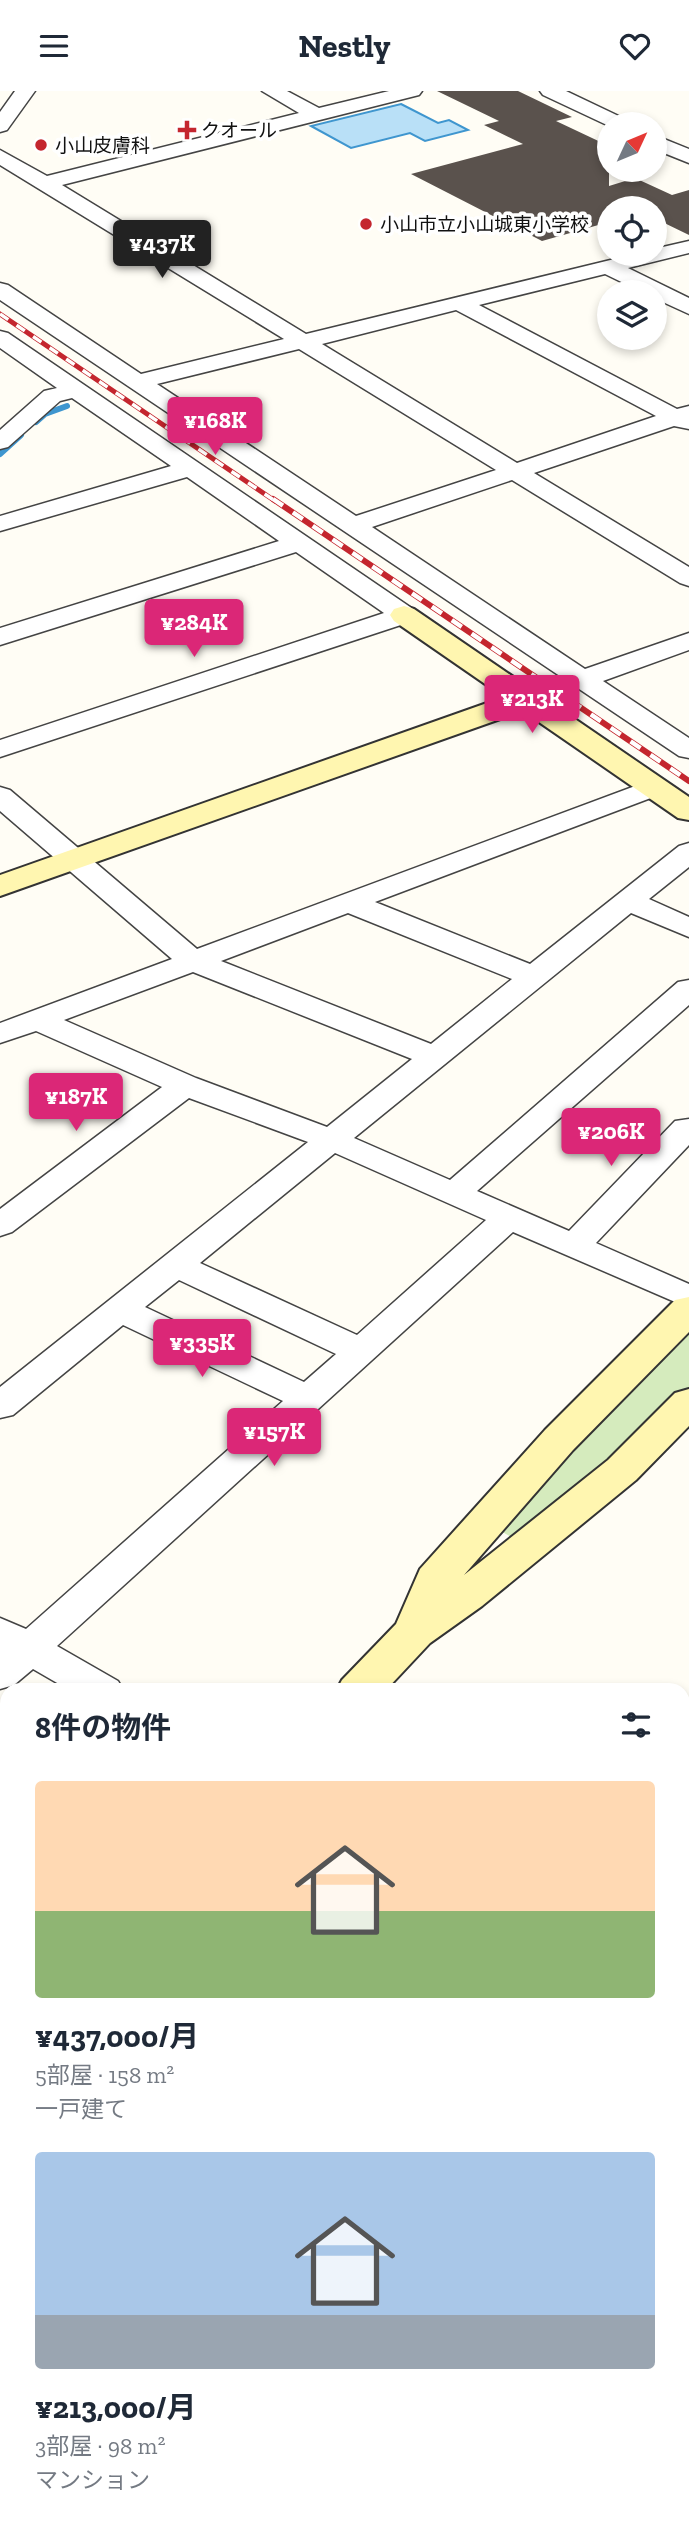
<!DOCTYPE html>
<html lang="ja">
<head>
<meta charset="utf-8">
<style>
  :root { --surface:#fff; --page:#f6f6f7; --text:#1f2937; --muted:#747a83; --accent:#db2777 }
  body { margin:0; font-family:"Zilla Slab","Noto Sans JP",serif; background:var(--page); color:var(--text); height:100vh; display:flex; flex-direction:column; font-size:26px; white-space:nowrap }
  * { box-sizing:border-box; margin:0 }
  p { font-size:23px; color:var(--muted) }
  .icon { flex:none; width:38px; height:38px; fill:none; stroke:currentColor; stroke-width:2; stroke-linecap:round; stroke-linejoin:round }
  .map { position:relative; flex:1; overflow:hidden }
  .details { position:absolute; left:0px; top:1592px; width:690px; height:842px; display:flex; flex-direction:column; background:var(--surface); border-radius:21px 21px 0 0; box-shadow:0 4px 10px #0003 }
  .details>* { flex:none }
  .needle { width:46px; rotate:46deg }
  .fabs { position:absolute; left:597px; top:21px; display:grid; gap:14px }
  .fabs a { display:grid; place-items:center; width:70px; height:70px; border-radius:50%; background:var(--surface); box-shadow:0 4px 10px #0003; font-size:35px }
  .price { position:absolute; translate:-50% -60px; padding:0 16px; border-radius:7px; background:var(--accent); color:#fff; font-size:23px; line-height:46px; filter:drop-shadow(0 2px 4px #0008) }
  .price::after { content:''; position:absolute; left:50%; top:42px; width:21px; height:16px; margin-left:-10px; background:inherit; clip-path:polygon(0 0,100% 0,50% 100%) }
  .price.current { background:#222; color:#fff }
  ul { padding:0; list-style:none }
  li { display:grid; align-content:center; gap:14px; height:371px; padding:0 35px }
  li span { display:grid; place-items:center; height:217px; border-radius:7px; color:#555 }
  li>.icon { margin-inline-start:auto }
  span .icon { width:126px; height:126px; fill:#fffc; stroke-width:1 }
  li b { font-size:30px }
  h2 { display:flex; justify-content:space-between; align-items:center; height:84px; padding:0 35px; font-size:30px }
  header { display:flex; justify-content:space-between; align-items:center; height:91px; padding:0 35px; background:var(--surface); font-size:32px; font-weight:700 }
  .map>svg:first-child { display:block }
  .green { fill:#d5ebbd }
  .water { fill:#b9e0f7; stroke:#3f96cf; stroke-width:2 }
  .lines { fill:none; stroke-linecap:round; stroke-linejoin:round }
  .stream { stroke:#3f96cf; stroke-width:6 }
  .building { fill:#5a524d }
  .street-casing { stroke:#444; stroke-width:3 }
  .secondary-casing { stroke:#333; stroke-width:4 }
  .street { fill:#fff; fill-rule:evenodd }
  .secondary { fill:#fff6b0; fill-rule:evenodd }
  .rail-far1-casing { stroke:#c4262e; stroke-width:5 }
  .rail-casing { stroke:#c4262e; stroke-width:6 }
  .rail-far1 { stroke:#fff; stroke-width:3.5; stroke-dasharray:10; stroke-linecap:butt }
  .rail { stroke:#fff; stroke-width:4.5; stroke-dasharray:12; stroke-linecap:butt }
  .poi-dot { fill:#c4262e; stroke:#fff; stroke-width:2.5 }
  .labels { text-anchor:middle; stroke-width:7; stroke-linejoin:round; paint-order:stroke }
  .far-poi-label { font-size:19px; fill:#111; stroke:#fff; text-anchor:start }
</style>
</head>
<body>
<header><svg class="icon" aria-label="menu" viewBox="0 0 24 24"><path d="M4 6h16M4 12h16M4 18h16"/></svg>Nestly<svg class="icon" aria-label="heart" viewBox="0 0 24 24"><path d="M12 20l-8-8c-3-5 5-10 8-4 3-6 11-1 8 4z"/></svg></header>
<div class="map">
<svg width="689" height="2433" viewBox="0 0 689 2433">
  <rect width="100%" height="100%" fill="#fffdf5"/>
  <path class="green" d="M689 1227V1296L606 1379 520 1451 497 1438Z"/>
  <path class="water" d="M401 13 438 32 449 29 468 39 425 50 410 42 351 57 311 35Z"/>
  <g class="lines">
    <path class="stream" d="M36 331 45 323 67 315
      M0 363 21 344"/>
  </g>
  <path class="building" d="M437 0H518L572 26 556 30 609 55V95L635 87 672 104 689 99V144L654 127V117H609V131L542 150 411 83 523 53 484 34 499 30Z"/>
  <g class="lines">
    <defs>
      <path id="street" d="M15 0H35L7 39 0 41V21Z
        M262 0H287L319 17 389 0H422L419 4 62 94 306 243 635 163H654V158L689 150V162L628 177 689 207V223L654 207V201H642L605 183 479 214 677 318 689 315V338L674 335 534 382 689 476V495L680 492 512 389 372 436 585 578 689 542V559L603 590 689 647V667L679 665 0 209V192L8 194 141 283 284 248 0 74V59L47 85 299 22ZM456 219 656 325 517 372 322 253ZM299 258 496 379 356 425 157 293Z
        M540 0H566L627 29 630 33 609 35 543 4Z
        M654 44 689 58V72L654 58Z
        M0 240 8 242 413 518 417 524 413 530 0 666V649L384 522 296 461 0 554V537L279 450 187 386 0 440V425L171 375 72 307 60 310 8 356 0 358V339L44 300 57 297 0 257Z
        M654 688 664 690 668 696 664 702 375 811 530 873 679 755 689 752V776L649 808 689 826V846L631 822 354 1047 450 1089 678 891 689 889V914L477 1100 569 1140 675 1030 689 1028V1054L596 1152 689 1193V1217L513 1141 57 1555 118 1590 124 1600H71L33 1578 14 1594 0 1598V1527L26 1538 283 1310 123 1234 13 1324 0 1327V1296L308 1051 189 1007 12 1141 0 1145V1118L162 996 36 940 0 952V932L172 868 0 720V696L10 699 197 858ZM348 822 512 888 431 953 221 870ZM193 881 412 968 327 1036 196 987 64 929ZM335 1062 486 1129 357 1244 200 1172ZM179 1189 336 1263 304 1291 145 1216Z
        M689 1693V1730L682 1732V1695Z
        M682 1906 689 1908V1945L682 1943Z
        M689 2160V2208L682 2211V2163Z
        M355 2427H408L410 2433H357Z
        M480 2427H532L530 2433H478Z"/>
      <path id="secondary" d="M404 515 414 518 689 706V729L678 727 523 620 0 805V784L504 606 394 530 390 524 394 518Z
        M689 1206V1241L573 1359 464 1484 608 1369 675 1302 689 1298V1335L636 1389 482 1515 430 1552 385 1600H336L342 1589 396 1533 420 1478 545 1339 675 1209Z
        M7 1937V1982L0 1984V1939Z
        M0 2343 7 2346V2402L0 2400Z
        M18 2427H75L78 2433H21Z"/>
    </defs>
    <use href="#street" class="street-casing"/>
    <use href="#secondary" class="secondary-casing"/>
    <use href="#street" class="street"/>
    <use href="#secondary" class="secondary"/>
    <defs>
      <path id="rail-far1" d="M0 223 275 410"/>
      <path id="rail" d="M273 408 689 690"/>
    </defs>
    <use href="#rail-far1" class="rail-far1-casing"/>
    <use href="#rail" class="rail-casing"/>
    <use href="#rail-far1" class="rail-far1"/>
    <use href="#rail" class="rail"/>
  </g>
  <g class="poi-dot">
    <path d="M183.5 28.5h7v7h7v7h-7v7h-7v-7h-7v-7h7z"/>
    <circle cx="41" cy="54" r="7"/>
    <circle cx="366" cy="133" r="7"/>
  </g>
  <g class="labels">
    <g class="far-poi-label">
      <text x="201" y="46">クオール</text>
      <text x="55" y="61">小山皮膚科</text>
      <text x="380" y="140">小山市立小山城東小学校</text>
    </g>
  </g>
</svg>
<div class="fabs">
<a><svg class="needle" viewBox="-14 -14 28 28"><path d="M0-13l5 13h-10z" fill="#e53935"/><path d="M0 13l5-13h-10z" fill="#747a83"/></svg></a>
<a><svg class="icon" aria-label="locate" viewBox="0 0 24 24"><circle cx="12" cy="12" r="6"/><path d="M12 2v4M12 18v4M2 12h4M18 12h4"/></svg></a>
<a><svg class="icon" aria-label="layers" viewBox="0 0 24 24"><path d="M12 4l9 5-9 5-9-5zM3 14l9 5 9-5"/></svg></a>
</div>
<b class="price current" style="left:162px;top:189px">¥437K</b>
<b class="price" style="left:215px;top:366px">¥168K</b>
<b class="price" style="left:194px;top:568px">¥284K</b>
<b class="price" style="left:532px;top:644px">¥213K</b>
<b class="price" style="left:76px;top:1042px">¥187K</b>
<b class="price" style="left:611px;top:1077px">¥206K</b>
<b class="price" style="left:202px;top:1288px">¥335K</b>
<b class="price" style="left:274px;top:1377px">¥157K</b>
<section class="details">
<h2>8件の物件<svg class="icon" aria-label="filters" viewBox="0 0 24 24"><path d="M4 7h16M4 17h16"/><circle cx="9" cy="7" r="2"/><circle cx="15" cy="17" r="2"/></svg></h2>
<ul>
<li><span style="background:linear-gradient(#ffd9b3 60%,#8fb573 0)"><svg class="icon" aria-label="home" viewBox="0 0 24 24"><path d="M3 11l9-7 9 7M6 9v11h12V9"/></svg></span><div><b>¥437,000/月</b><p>5部屋 · 158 m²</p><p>一戸建て</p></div></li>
<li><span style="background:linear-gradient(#a9c7e8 75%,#9aa5b1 0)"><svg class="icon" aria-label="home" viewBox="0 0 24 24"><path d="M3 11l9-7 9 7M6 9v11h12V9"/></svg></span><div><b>¥213,000/月</b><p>3部屋 · 98 m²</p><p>マンション</p></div></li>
</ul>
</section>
</div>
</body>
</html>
